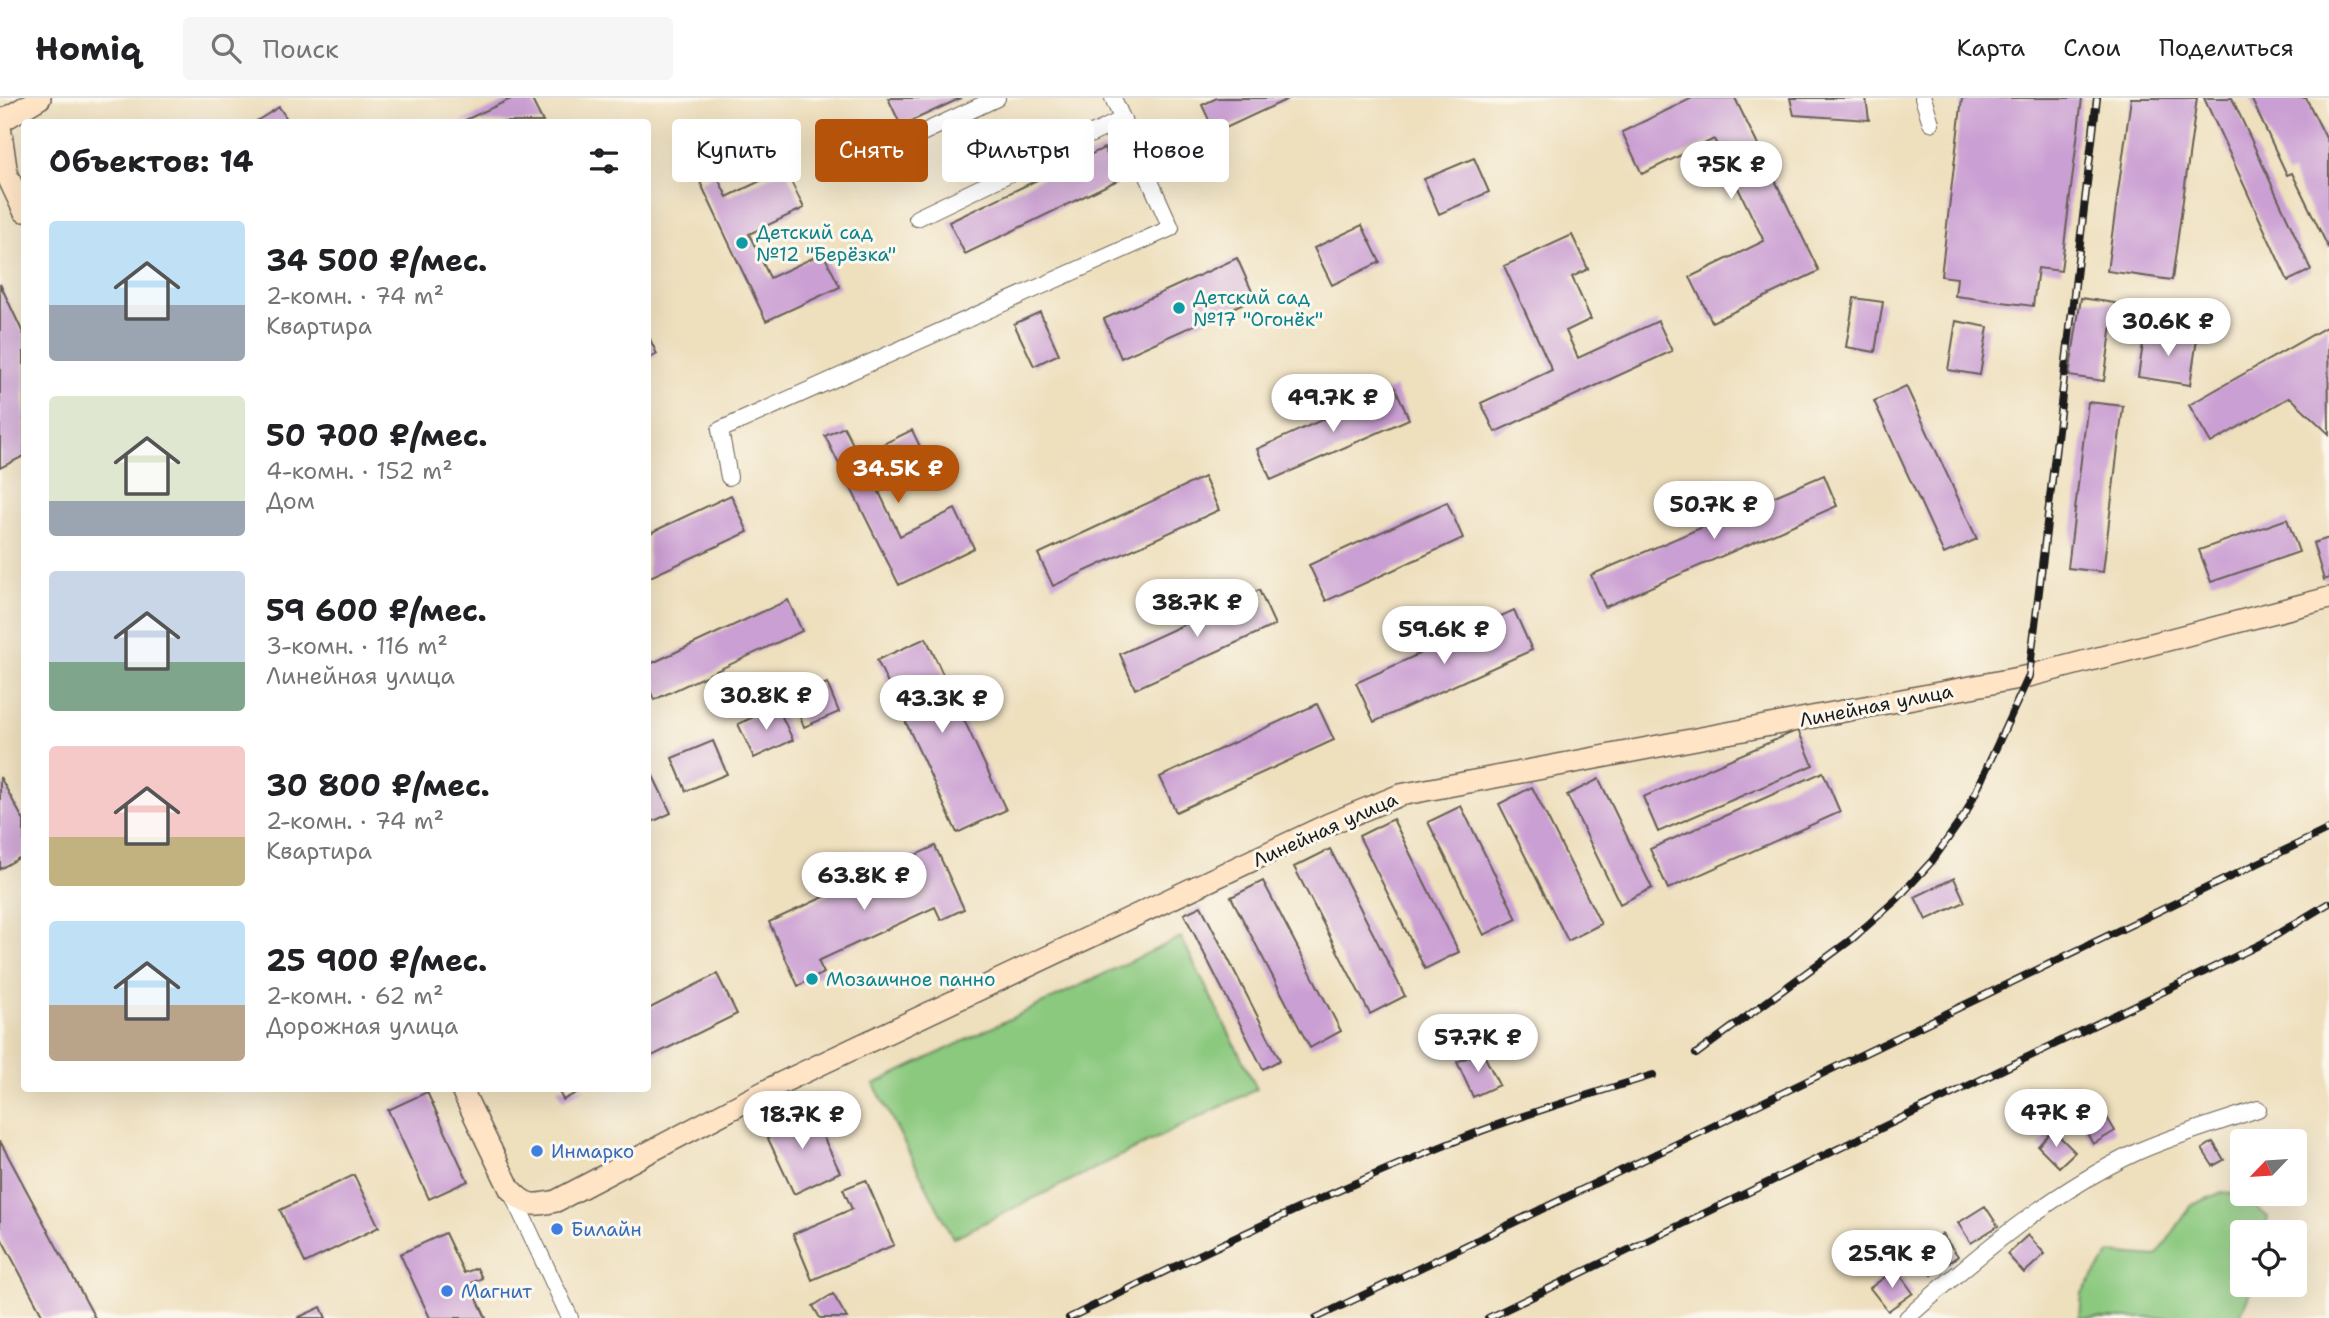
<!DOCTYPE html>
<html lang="ru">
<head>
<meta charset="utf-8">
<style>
  :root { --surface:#fff; --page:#f6f6f6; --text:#202124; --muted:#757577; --line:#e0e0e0; --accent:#b45309 }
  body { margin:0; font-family:"Shantell Sans",sans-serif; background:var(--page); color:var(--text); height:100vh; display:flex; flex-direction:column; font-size:26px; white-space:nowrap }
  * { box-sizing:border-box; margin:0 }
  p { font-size:23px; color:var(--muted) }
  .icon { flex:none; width:38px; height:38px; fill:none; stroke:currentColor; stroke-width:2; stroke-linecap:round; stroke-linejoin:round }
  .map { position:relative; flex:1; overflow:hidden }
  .details { position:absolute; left:21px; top:21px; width:630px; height:973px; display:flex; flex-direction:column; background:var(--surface); border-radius:7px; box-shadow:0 7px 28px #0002 }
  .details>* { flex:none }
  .top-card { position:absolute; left:672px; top:21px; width:665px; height:63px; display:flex; gap:14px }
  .needle { width:46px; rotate:245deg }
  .buttons { position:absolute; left:2230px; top:1031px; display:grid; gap:14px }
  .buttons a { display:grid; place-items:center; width:77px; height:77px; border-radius:7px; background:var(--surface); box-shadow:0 7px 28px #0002; font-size:35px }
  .price { position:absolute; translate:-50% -60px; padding:0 16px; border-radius:24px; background:#fff; color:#222; font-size:23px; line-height:46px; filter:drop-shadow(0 2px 4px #0008) }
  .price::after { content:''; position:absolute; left:50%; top:42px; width:21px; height:16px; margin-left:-10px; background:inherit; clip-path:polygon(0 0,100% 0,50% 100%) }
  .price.active { background:var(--accent); color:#fff }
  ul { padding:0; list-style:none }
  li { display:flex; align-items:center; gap:21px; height:175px; padding:0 28px }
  li span { display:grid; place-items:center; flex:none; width:196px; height:140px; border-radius:7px; color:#555 }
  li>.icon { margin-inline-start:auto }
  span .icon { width:84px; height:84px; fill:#fffc; stroke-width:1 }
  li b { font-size:30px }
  h2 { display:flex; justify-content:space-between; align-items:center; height:84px; padding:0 28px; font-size:30px }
  .chip { padding:0 24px; border-radius:7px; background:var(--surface); box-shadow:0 7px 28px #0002; font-size:24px; line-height:63px }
  .chip.active { background:var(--accent); color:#fff }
  header { display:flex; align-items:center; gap:42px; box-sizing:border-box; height:98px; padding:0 35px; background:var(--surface); border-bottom:2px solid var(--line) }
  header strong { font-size:33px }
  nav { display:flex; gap:38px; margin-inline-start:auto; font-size:24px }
  .search { width:490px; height:63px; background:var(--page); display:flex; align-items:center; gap:18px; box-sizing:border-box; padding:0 24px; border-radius:7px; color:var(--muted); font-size:26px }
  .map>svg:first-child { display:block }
  .green { fill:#8bc97f; stroke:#54724e; stroke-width:2 }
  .building { fill:#ca9fd3 }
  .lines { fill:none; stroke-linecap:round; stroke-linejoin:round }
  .street-casing { stroke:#666054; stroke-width:18 }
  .secondary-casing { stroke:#666054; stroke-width:24 }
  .street { stroke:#fff; stroke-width:16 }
  .secondary { stroke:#ffe4c6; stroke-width:21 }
  .rail-casing { stroke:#1c1c1c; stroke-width:8 }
  .rail { stroke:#fbf7ec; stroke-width:5; stroke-dasharray:16; stroke-linecap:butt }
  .culture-dot { fill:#0f9aa8; stroke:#fbf7ec; stroke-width:2.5 }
  .shop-dot { fill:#3f7fe0; stroke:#fbf7ec; stroke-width:2.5 }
  .labels { text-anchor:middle; stroke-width:6; stroke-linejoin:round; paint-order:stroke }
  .culture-label { font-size:19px; fill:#0d838f; stroke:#fbf7ec; text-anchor:start }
  .street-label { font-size:19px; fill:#1c1c1c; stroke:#fbf7ec }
  .shop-label { font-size:19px; fill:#366cbe; stroke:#fbf7ec; text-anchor:start }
</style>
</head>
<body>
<header>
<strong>Homiq</strong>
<div class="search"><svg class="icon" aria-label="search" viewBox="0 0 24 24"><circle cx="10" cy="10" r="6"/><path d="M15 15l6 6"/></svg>Поиск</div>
<nav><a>Карта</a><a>Слои</a><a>Поделиться</a></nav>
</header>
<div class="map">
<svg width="2329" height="1220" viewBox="0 0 2329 1220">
  <rect width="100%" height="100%" fill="#fbf7ec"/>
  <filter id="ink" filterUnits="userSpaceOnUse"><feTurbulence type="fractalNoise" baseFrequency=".0143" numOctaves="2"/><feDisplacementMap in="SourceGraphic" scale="14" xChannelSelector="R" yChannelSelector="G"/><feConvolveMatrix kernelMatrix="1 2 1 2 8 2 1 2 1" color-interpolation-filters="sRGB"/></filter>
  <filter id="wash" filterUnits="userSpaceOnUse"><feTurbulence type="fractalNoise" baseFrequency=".00686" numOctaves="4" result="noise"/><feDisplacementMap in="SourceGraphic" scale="28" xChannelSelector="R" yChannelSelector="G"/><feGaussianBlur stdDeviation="1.57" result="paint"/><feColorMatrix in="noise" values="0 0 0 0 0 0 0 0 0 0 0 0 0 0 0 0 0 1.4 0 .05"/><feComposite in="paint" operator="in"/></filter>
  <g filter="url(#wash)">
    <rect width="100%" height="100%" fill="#eedfbd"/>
    <path class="green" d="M1181 839 1257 991 953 1140 874 986Z
      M2222 1094 2243 1099 2268 1119 2265 1134H2242V1186L2253 1187 2239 1220H2080L2082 1195 2110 1155 2156 1159 2192 1107Z"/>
    <g id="blocks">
      <path class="building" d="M513 0H531L543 24H461Z
        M888 0H961L901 28Z
        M1217 0H1290L1215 35 1202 7Z
        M1692 0H1735L1819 173 1712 224 1690 179 1764 143 1714 41 1642 76 1622 34Z
        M1790 0H1866L1869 22 1794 17Z
        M1962 0H2082L2061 173 2038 170 2033 208 1955 198 1957 180 1941 178Z
        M2131 0H2197L2172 182 2107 173Z
        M2204 0H2232L2311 172 2288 183Z
        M2251 0H2306L2329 46V151L2292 75 2287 77Z
        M279 9 289 24H255Z
        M1104 50 1120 81 965 156 949 124Z
        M1474 60 1489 94 1439 116 1424 81Z
        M785 71 804 110 749 136 770 180 823 155 840 189 766 223 700 84 716 76 727 99Z
        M1362 127 1380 164 1332 187 1314 150Z
        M1572 137 1588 171 1572 179 1591 221 1566 233 1578 260 1658 223 1672 253 1495 334 1481 305 1552 272 1504 168Z
        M1237 160 1255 200 1121 260 1104 221Z
        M0 186 24 237V358L0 370Z
        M1854 200 1883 204 1875 254 1846 249Z
        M2081 200 2115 205 2104 283 2069 278Z
        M1040 214 1059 256 1034 268 1014 226Z
        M1956 223 1988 229 1980 277 1948 272Z
        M2328 228 2329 336 2290 299 2211 345 2189 307Z
        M2145 233 2197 241 2190 287 2138 279Z
        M648 237 657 256 648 261Z
        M1906 288 1977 441 1944 456 1874 303Z
        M1395 289 1409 321 1271 382 1257 351Z
        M2088 304 2123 308 2103 474 2068 470Z
        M844 329 859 358 912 332 930 369 879 394 900 438 955 411 974 450 899 487 825 338Z
        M1824 377 1837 408 1605 509 1591 477Z
        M1204 379 1219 412 1053 488 1038 456Z
        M731 397 748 434 648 480V436Z
        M1447 404 1463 440 1326 503 1309 467Z
        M2287 421 2299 454 2211 484 2199 452Z
        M2329 440V480L2324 482 2313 445Z
        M1259 492 1275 527 1135 591 1120 556Z
        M788 502 802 533 654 602 648 588V567Z
        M1514 512 1532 552 1374 624 1356 585Z
        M926 540 1006 712 957 735 877 562Z
        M827 585 839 614 804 629 792 600Z
        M1317 606 1334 642 1176 714 1160 679Z
        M777 608 793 642 754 660 738 626Z
        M1798 632 1813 667 1658 734 1643 699Z
        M713 643 727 676 686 693 672 660Z
        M1823 674 1840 714 1668 791 1650 751Z
        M653 678 671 715 648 726V681Z
        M0 679 24 723V757L0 771Z
        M1599 681 1652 790 1620 806 1567 697Z
        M1532 689 1601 826 1568 843 1499 706Z
        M1461 708 1517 821 1484 837 1428 724Z
        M1393 721 1459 854 1425 871 1359 738Z
        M935 748 964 811 941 822 935 809 818 863 824 875 798 888 769 824Z
        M1330 751 1405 898 1370 916 1294 769Z
        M1954 780 1965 804 1926 822 1915 799Z
        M1263 783 1341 933 1310 950 1231 799Z
        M1201 808 1280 962 1263 971 1184 816Z
        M717 876 737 916 648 960V911Z
        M1482 953 1499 987 1473 999 1457 964Z
        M557 990H586L563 1002Z
        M427 994 468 1083 429 1101 388 1012Z
        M2099 1006 2115 1033 2093 1046 2078 1019Z
        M810 1011 840 1074 794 1096 764 1032Z
        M2053 1032 2075 1054 2059 1069 2038 1048Z
        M0 1043 95 1220H44L0 1138Z
        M2213 1044 2224 1062 2213 1068 2202 1051Z
        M354 1077 379 1129 305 1165 280 1112Z
        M866 1082 894 1147 812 1182 793 1136 852 1111 843 1091Z
        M1985 1108 1998 1128 1971 1145 1958 1125Z
        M445 1135 464 1175 477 1170 482 1180 470 1186 486 1220H430L400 1156Z
        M1942 1136 1958 1158 1932 1177 1916 1156Z
        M2028 1137 2045 1156 2024 1175 2007 1156Z
        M1896 1171 1913 1195 1888 1213 1870 1190Z
        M833 1196 847 1220H820L813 1208Z
        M321 1209 326 1220H297Z"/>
    </g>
  </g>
  <g filter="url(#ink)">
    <use href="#blocks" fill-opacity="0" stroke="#666054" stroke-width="2"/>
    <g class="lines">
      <defs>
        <path id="street" d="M1923 0 1931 25
          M892 49 997 0
          M917 120 1123 21
          M729 379 720 332 1171 130 1113 0
          M512 1096 570 1220
          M1907 1220C1975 1159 2053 1093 2137 1054 2175 1037 2218 1025 2258 1011"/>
        <path id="secondary" d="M0 24 40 0
          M0 28 7 77 24 113
          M461 990 510 1091C526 1109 533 1108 556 1103L781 985 1329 726 1400 697 2029 578 2329 500"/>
      </defs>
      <use href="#street" class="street-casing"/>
      <use href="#secondary" class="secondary-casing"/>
      <use href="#street" class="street"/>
      <use href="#secondary" class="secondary"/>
      <defs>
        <path id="rail" d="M1696 956 1852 841 1897 801 1932 763 1966 715 2029 578 2097 0
          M1069 1220C1204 1154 1340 1088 1481 1033 1537 1012 1595 995 1653 977
          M1316 1220 2329 731
          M1488 1220 2206 873 2263 845 2329 805"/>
      </defs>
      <use href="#rail" class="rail-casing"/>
      <use href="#rail" class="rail"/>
    </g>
  </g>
  <g class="culture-dot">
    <circle cx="742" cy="145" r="7"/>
    <circle cx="1179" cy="210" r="7"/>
    <circle cx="812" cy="881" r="7"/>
  </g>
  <g class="shop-dot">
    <circle cx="537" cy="1053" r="7"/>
    <circle cx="557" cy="1131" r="7"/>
    <circle cx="447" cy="1193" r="7"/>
  </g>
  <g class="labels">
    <g class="culture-label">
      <text x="756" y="141">Детский сад<tspan x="756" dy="22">№12 "Берёзка"</tspan></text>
      <text x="1193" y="206">Детский сад<tspan x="1193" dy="22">№17 "Огонёк"</tspan></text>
      <text x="826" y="888">Мозаичное панно</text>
    </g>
    <g class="street-label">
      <text transform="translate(1876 607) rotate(-11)" y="7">Линейная улица</text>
      <text transform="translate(1325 731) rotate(-24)" y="7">Линейная улица</text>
    </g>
    <g class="shop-label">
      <text x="551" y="1060">Инмарко</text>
      <text x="571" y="1138">Билайн</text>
      <text x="461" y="1200">Магнит</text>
    </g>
  </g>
</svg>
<div class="buttons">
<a><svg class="needle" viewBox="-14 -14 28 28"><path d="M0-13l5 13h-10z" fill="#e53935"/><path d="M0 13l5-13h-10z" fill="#757577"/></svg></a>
<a><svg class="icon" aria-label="locate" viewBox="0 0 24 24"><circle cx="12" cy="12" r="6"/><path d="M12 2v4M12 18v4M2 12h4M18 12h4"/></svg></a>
</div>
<b class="price" style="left:1731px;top:103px">75K ₽</b>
<b class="price" style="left:2168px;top:260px">30.6K ₽</b>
<b class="price" style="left:1333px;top:336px">49.7K ₽</b>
<b class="price active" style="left:898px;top:407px">34.5K ₽</b>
<b class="price" style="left:1714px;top:443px">50.7K ₽</b>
<b class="price" style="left:1197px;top:541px">38.7K ₽</b>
<b class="price" style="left:1444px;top:568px">59.6K ₽</b>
<b class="price" style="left:766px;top:634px">30.8K ₽</b>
<b class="price" style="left:942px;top:637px">43.3K ₽</b>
<b class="price" style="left:864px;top:814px">63.8K ₽</b>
<b class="price" style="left:1478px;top:976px">57.7K ₽</b>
<b class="price" style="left:2056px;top:1051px">47K ₽</b>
<b class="price" style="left:802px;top:1053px">18.7K ₽</b>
<b class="price" style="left:1892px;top:1192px">25.9K ₽</b>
<div class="top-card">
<a class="chip">Купить</a>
<a class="chip active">Снять</a>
<a class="chip">Фильтры</a>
<a class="chip">Новое</a>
</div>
<section class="details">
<h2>Объектов: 14<svg class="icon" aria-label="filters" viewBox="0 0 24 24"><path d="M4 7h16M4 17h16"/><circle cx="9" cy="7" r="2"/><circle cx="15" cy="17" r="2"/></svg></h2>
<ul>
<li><span style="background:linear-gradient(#bfe0f5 60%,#9aa5b1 0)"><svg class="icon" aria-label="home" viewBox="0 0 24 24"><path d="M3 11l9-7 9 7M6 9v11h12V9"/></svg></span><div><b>34 500 ₽/мес.</b><p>2-комн. · 74 m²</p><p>Квартира</p></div></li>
<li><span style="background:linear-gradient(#dfe7d0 75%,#9aa5b1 0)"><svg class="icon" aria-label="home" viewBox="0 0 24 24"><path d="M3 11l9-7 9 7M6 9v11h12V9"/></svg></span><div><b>50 700 ₽/мес.</b><p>4-комн. · 152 m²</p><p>Дом</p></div></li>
<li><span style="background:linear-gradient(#c9d6e8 65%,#7fa58c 0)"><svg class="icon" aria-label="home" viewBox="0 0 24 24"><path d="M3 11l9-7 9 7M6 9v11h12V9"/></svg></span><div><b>59 600 ₽/мес.</b><p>3-комн. · 116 m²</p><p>Линейная улица</p></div></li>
<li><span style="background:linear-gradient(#f6c9c9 65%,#c2b280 0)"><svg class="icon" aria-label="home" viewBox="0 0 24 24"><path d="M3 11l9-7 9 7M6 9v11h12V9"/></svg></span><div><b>30 800 ₽/мес.</b><p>2-комн. · 74 m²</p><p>Квартира</p></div></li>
<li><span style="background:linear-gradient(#bfe0f5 60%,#b9a48a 0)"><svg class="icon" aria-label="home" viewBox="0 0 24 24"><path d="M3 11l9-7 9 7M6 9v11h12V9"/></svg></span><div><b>25 900 ₽/мес.</b><p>2-комн. · 62 m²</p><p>Дорожная улица</p></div></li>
</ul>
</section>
</div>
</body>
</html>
